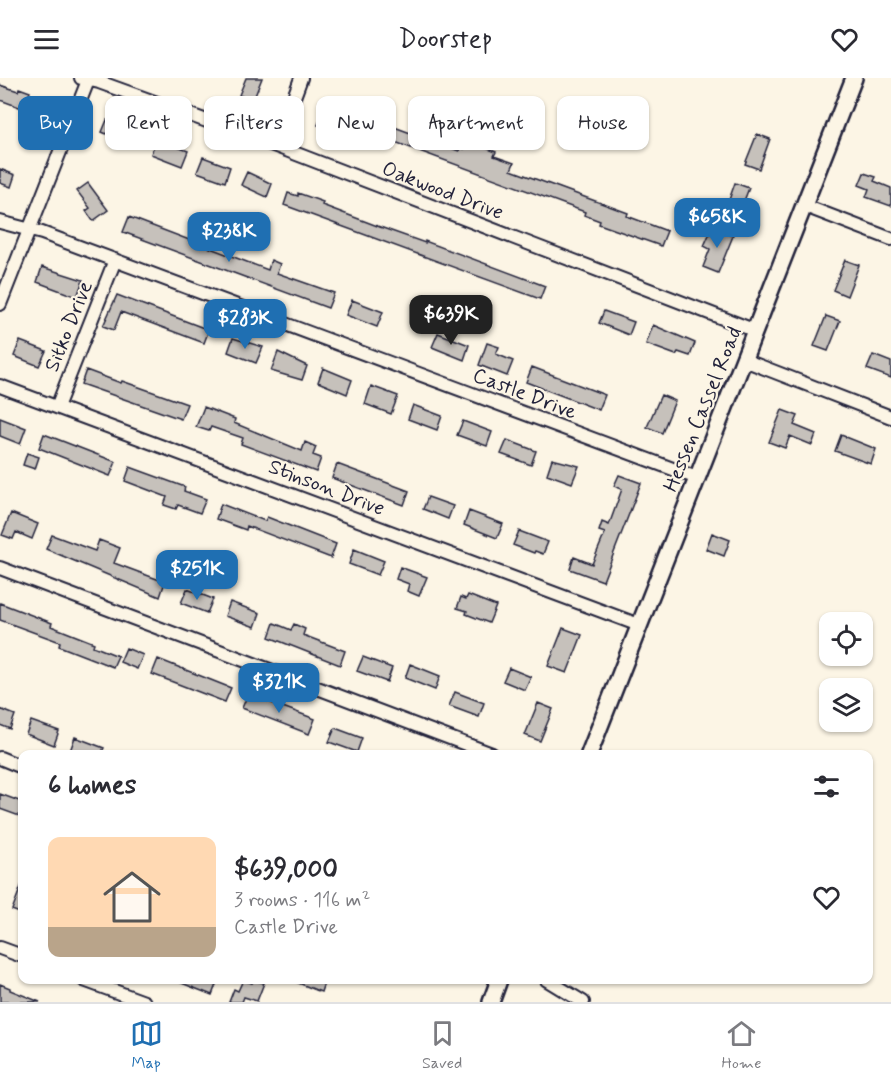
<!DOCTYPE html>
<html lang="en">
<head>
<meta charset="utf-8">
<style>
  :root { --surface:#fff; --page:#f7f7f7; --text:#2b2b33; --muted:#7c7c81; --line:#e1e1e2; --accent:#1f6fb2 }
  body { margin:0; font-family:Mynerve,sans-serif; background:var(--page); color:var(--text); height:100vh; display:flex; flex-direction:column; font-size:22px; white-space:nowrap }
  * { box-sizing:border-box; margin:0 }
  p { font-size:20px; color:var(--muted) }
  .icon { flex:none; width:33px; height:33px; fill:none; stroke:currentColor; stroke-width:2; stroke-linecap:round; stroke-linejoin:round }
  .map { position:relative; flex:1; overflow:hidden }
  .details { position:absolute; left:18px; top:672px; width:855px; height:234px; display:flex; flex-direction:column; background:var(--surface); border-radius:12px; box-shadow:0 2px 4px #0004 }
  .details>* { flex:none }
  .guide { position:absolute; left:18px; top:18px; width:855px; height:54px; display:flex; gap:12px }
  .tools { position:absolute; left:819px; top:534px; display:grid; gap:12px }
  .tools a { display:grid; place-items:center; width:54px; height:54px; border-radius:12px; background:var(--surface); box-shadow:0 2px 4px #0004; font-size:30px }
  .price { position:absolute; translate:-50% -51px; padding:0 14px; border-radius:12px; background:var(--accent); color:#fff; font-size:20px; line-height:39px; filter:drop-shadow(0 2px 3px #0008) }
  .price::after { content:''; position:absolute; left:50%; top:36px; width:18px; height:14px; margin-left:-9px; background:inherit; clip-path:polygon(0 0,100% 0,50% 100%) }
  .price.selected { background:#222; color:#fff }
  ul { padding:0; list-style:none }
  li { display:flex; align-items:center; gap:18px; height:150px; padding:0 30px }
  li+li { border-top:2px solid var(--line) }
  li span { display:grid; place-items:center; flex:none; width:168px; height:120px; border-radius:12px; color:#555 }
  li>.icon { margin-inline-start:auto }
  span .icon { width:72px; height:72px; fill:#fffc; stroke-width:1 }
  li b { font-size:26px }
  h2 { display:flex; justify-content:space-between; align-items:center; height:72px; padding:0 30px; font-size:26px }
  .tag { padding:0 21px; border-radius:12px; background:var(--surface); box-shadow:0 2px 4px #0004; font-size:21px; line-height:54px }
  .tag.selected { background:var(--accent); color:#fff }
  header { display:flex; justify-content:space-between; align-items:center; height:78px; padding:0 30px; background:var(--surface); font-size:27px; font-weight:600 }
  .tabs { display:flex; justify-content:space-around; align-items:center; height:84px; border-top:2px solid var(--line); background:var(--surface); font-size:16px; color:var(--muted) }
  .tabs a { display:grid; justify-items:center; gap:3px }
  .tabs .selected { color:var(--accent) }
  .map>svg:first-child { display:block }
  .building { fill:#c6c1bb; stroke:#22223b; stroke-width:1.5 }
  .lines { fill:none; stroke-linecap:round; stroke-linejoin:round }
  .minor-casing { stroke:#22223b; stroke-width:16 }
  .major-casing { stroke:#22223b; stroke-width:20 }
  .minor { stroke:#fcf5e5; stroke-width:12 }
  .major { stroke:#fcf5e5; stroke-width:15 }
  .labels { text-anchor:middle; stroke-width:4.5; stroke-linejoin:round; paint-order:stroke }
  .street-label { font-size:21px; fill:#22223b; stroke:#fcf5e5 }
</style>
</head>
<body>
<header><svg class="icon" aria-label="menu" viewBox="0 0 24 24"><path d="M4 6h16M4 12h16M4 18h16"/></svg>Doorstep<svg class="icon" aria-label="heart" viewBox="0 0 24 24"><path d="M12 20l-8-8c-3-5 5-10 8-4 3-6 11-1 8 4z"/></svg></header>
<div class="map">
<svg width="891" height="924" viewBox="0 0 891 924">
  <rect width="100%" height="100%" fill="#fcf5e5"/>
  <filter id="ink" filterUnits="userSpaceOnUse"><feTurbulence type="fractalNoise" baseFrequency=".0167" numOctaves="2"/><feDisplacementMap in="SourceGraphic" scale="12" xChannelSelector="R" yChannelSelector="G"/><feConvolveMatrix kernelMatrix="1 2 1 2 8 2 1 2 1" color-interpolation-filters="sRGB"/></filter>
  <g filter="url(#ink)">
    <path class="building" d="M246 0H262L253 23 239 17Z
      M0 7 18 13 19 10 30 14 29 17 46 24 41 37 0 22Z
      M323 34 354 45 349 58 318 47Z
      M370 40 459 73 460 69 464 71 469 56 483 62 481 68 496 74 494 78 514 85 511 92 628 135 627 138 667 153 661 168 599 146 600 143 584 137 585 134 365 53Z
      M107 42 135 54 130 66 102 54Z
      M757 56 770 61 759 91 745 86Z
      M156 61 188 73 182 88 151 76Z
      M203 79 230 89 225 104 197 94Z
      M0 91 15 97 11 109 0 105Z
      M247 94 272 106 267 119 241 107Z
      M864 95 876 99 874 103 891 110V128L866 119 869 111 859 107Z
      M88 105 108 132 93 143 86 133 90 130 77 113Z
      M735 105 749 110 737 141 724 136Z
      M288 115 298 118V115L323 124 322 127 380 149 425 165V163L545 208 540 221 284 127Z
      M129 139 268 192 271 182 280 186 277 195 334 215 328 230 123 154Z
      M712 150 733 158 718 195 703 189 710 171 704 168Z
      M845 182 859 187 847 218 833 212Z
      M42 189 83 202 77 219 37 204Z
      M117 217 209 252 204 265 121 234 114 252 103 248Z
      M352 222 383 234 377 249 346 237Z
      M604 233 634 244 629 257 599 245Z
      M826 238 840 243 828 273 814 268Z
      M653 247 695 265 690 278 678 274 676 277 646 266Z
      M438 255 469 267 464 282 432 269Z
      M233 260 263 269 256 285 228 274Z
      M20 263 46 273 39 288 14 278Z
      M487 265 499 269 496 276 513 283 507 298 479 287Z
      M278 274 307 288 302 302 271 293Z
      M873 277 891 284V300L867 291Z
      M532 289 605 317 599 332 526 304Z
      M323 290 352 302 347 316 318 304Z
      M86 292 121 305 122 303 187 326 181 341 81 306Z
      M371 308 398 318 391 336 365 326Z
      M661 317 675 323 662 355 647 349Z
      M413 327 442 338 437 352 408 341Z
      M204 329 235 341 234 345 302 373 305 364 316 369 313 377 321 380 316 394 241 366 243 360 211 349 209 353 196 349Z
      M782 332 798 338 794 347 816 356 812 367 790 358 785 370 769 364Z
      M0 340 26 350 20 366 0 358Z
      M463 343 492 354 487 368 457 357Z
      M44 356 116 384 110 398 39 370Z
      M841 357 876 371 871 386 835 373Z
      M507 362 536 373 531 387 501 376Z
      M27 375 39 379 35 391 23 387Z
      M552 381 579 388 572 405 547 396Z
      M337 386 409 413 404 427 332 400Z
      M130 389 185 409 184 413 206 421 200 435 178 427 176 431 164 427 167 419 125 403Z
      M619 397 641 405 603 503 570 491 574 479 592 486 605 455 599 453 602 444 609 447 622 411 614 408Z
      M428 419 453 428 448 441 423 431Z
      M221 426 265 443 267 439 336 466 331 480 247 448 246 452 216 441Z
      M469 433 503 446 497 460 464 447Z
      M11 435 38 446 32 461 16 454 13 461 2 457Z
      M519 453 548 464 543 476 535 473 534 475 513 467Z
      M712 455 730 462 724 478 706 471Z
      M52 457 95 473 99 462 120 470 114 485 165 504 160 519 46 471Z
      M354 471 384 483 378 497 349 486Z
      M400 489 427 499 419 518 407 513 409 506 396 501Z
      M187 511 213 521 207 535 181 525Z
      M468 517 496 528 489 545 466 536 467 533 457 530 461 519 466 521Z
      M230 524 260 535 255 549 225 538Z
      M0 525 52 545 51 548 94 565 93 568 118 578 113 589 59 568 60 564 0 542Z
      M274 545 291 552 294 546 305 551 303 557 345 573 340 587 269 559Z
      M563 550 582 557 567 595 548 588Z
      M126 570 143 577 137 591 120 584Z
      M363 579 392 590 387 604 357 593Z
      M158 581 231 610 225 624 152 596Z
      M410 586 440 598 435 612 405 600Z
      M509 590 531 599 525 612 503 603Z
      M455 614 484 625 479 639 449 628Z
      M248 616 315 641 309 656 242 630Z
      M538 625 553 631 540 663 525 657Z
      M0 631 15 637 10 651 0 647Z
      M31 643 59 653 54 667 26 656Z
      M335 650 362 660 357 674 329 664Z
      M75 659 104 670 101 676H81L70 673Z
      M0 716 22 724V739L0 731Z
      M22 806V836L12 832Z
      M174 902H211L217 904 212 917Z
      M243 902 252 905 254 902 264 905 257 923 244 919 242 924H229L234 911 238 913Z
      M291 902H325L321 914Z
      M0 906 10 910V912L40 924H0Z"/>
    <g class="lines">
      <defs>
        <path id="minor" d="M81 0 99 4 276 68 756 253
          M276 68 301 0
          M805 128 891 161
          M0 144 42 155 697 400
          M0 226 89 0
          M744 282 891 339
          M0 308 639 547
          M57 329 115 182
          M0 490 492 676
          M0 680 22 689
          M0 870 22 878
          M84 902 144 924
          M547 902 583 924"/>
        <path id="major" d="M589 676 854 0
          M491 924 499 902"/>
      </defs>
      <use href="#minor" class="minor-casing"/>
      <use href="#major" class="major-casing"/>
      <use href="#minor" class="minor"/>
      <use href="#major" class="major"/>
    </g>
  </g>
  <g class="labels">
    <g class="street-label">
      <text transform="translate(443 112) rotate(21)" y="7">Oakwood Drive</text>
      <text transform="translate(68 248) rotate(-68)" y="7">Sitko Drive</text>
      <text transform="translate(525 315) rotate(21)" y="7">Castle Drive</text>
      <text transform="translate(702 331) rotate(-68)" y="7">Hessen Cassel Road</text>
      <text transform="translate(327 409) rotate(21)" y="7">Stinson Drive</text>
    </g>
  </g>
</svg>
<div class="tools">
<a><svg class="icon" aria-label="locate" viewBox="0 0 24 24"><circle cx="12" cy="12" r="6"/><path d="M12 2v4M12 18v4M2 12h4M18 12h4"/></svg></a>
<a><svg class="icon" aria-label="layers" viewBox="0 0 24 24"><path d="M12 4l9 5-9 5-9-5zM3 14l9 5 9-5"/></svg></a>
</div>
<b class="price" style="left:717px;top:171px">$658K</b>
<b class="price" style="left:229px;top:185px">$238K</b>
<b class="price selected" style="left:451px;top:268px">$639K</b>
<b class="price" style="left:245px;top:272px">$283K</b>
<b class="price" style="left:197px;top:523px">$251K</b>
<b class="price" style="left:279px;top:636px">$321K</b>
<div class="guide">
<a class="tag selected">Buy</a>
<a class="tag">Rent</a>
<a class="tag">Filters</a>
<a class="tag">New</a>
<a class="tag">Apartment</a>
<a class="tag">House</a>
</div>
<section class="details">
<h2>6 homes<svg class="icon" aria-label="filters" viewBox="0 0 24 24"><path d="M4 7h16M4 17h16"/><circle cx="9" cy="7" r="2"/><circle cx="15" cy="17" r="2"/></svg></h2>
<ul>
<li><span style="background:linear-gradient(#ffd9b3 75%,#b9a48a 0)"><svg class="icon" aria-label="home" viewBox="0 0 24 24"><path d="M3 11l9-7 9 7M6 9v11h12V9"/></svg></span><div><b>$639,000</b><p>3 rooms · 116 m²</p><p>Castle Drive</p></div><svg class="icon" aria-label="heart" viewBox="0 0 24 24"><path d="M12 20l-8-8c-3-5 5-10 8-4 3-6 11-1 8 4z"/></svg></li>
</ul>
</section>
</div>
<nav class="tabs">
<a class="selected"><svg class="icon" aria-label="map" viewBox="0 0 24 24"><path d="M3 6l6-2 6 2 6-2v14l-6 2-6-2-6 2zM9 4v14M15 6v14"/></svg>Map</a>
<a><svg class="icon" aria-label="saved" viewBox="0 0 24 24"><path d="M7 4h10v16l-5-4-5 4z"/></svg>Saved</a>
<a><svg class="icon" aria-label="home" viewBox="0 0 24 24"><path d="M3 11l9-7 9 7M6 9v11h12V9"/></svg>Home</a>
</nav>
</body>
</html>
